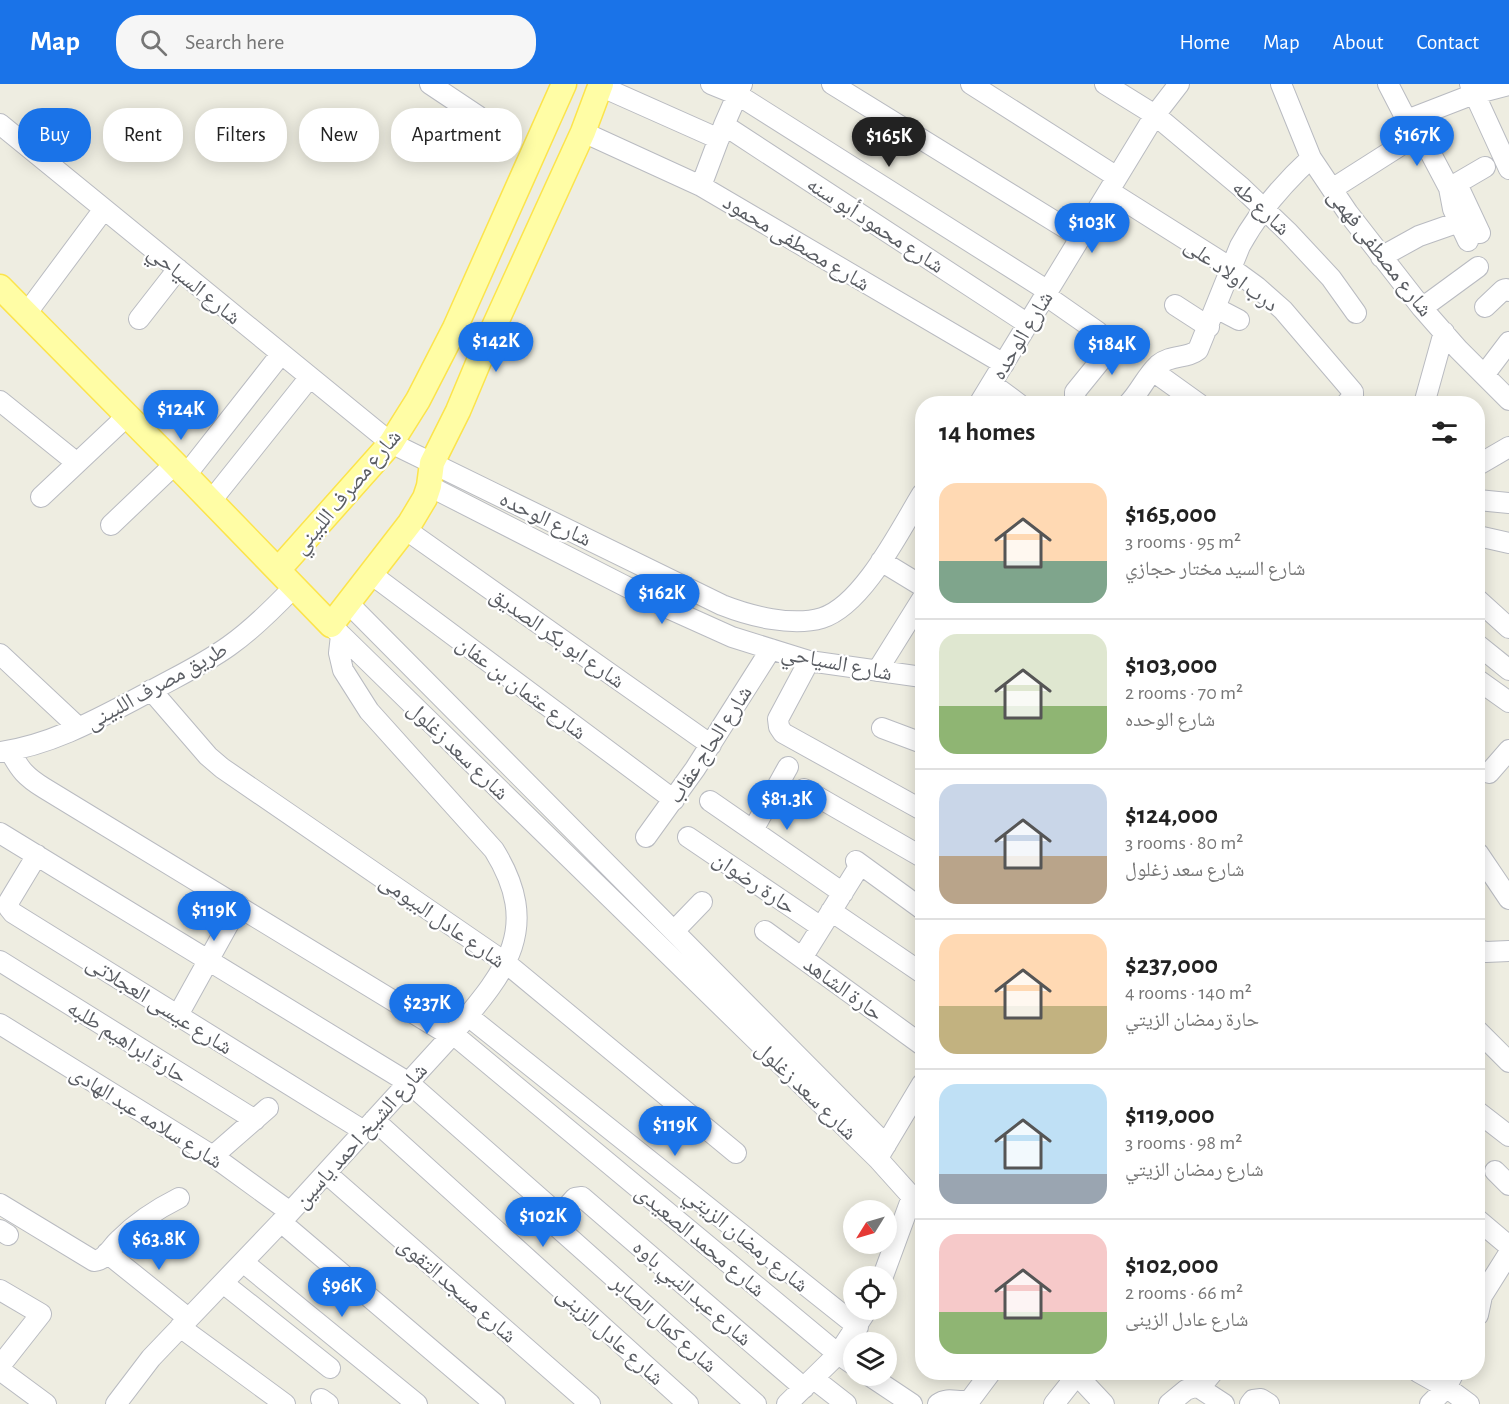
<!DOCTYPE html>
<html lang="en">
<head>
<meta charset="utf-8">
<style>
  :root { --surface:#fff; --page:#f6f6f6; --text:#222; --muted:#767676; --line:#e0e0e0; --accent:#1a73e8 }
  body { margin:0; font-family:"Alegreya Sans","Noto Naskh Arabic",sans-serif; background:var(--page); color:var(--text); height:100vh; display:flex; flex-direction:column; font-size:22px; white-space:nowrap }
  * { box-sizing:border-box; margin:0 }
  p { font-size:20px; color:var(--muted) }
  .icon { flex:none; width:33px; height:33px; fill:none; stroke:currentColor; stroke-width:2; stroke-linecap:round; stroke-linejoin:round }
  .map { position:relative; flex:1; overflow:hidden }
  .panel { position:absolute; left:915px; top:312px; width:570px; height:984px; display:flex; flex-direction:column; background:var(--surface); border-radius:24px; box-shadow:0 3px 15px #0003 }
  .panel>* { flex:none }
  .hud { position:absolute; left:18px; top:24px; width:570px; height:54px; display:flex; gap:12px }
  .needle { width:39px; rotate:233deg }
  .controls { position:absolute; left:843px; top:1116px; display:grid; gap:12px }
  .controls a { display:grid; place-items:center; width:54px; height:54px; border-radius:50%; background:var(--surface); box-shadow:0 3px 15px #0003; font-size:30px }
  .price { position:absolute; translate:-50% -51px; padding:0 14px; border-radius:21px; background:var(--accent); color:#fff; font-size:20px; line-height:39px; filter:drop-shadow(0 2px 3px #0008) }
  .price::after { content:''; position:absolute; left:50%; top:36px; width:18px; height:14px; margin-left:-9px; background:inherit; clip-path:polygon(0 0,100% 0,50% 100%) }
  .price.current { background:#222; color:#fff }
  ul { padding:0; list-style:none }
  li { display:flex; align-items:center; gap:18px; height:150px; padding:0 24px }
  li+li { border-top:2px solid var(--line) }
  li span { display:grid; place-items:center; flex:none; width:168px; height:120px; border-radius:18px; color:#555 }
  li>.icon { margin-inline-start:auto }
  span .icon { width:72px; height:72px; fill:#fffc; stroke-width:1 }
  li b { font-size:26px }
  h2 { display:flex; justify-content:space-between; align-items:center; height:72px; padding:0 24px; font-size:26px }
  .tag { padding:0 21px; border-radius:24px; background:var(--surface); box-shadow:0 3px 15px #0003; font-size:21px; line-height:54px }
  .tag.current { background:var(--accent); color:#fff }
  header { display:flex; align-items:center; gap:36px; box-sizing:border-box; height:84px; padding:0 30px; background:var(--accent); color:#fff }
  header strong { font-size:28px }
  nav { display:flex; gap:33px; margin-inline-start:auto; font-size:21px }
  .search { width:420px; height:54px; background:var(--page); display:flex; align-items:center; gap:15px; box-sizing:border-box; padding:0 21px; border-radius:24px; color:var(--muted); font-size:22px }
  .map>svg:first-child { display:block }
  .lines { fill:none; stroke-linecap:round; stroke-linejoin:round }
  .minor-casing { stroke:#b9bbc1; stroke-width:22 }
  .major-casing { stroke:#fce44c; stroke-width:27 }
  .minor { stroke:#fff; stroke-width:20 }
  .major { stroke:#fffda5; stroke-width:24 }
  .labels { text-anchor:middle; stroke-width:4.5; stroke-linejoin:round; paint-order:stroke }
  .street-label { font-size:22px; fill:#5a5d63; stroke:#fff }
</style>
</head>
<body>
<header>
<strong>Map</strong>
<div class="search"><svg class="icon" aria-label="search" viewBox="0 0 24 24"><circle cx="10" cy="10" r="6"/><path d="M15 15l6 6"/></svg>Search here</div>
<nav><a>Home</a><a>Map</a><a>About</a><a>Contact</a></nav>
</header>
<div class="map">
<svg width="1509" height="1320" viewBox="0 0 1509 1320">
  <rect width="100%" height="100%" fill="#eeede1"/>
  <g class="lines">
    <defs>
      <path id="minor" d="M430 0 478 32
        M711 0 738 11 1048 207
        M832 0 1080 153
        M971 0 1117 93
        M1105 0 1155 31 1241 103 1289 149 1331 194 1356 229
        M1281 0 1311 74 1348 129 1422 224 1458 265 1509 316
        M1388 0 1404 31 1412 34 1449 104 1453 125 1468 157
        M1470 0 1509 85
        M600 2 719 55
        M1412 34 1474 10 1509 1
        M0 40 391 359 722 521C750 532 792 543 822 534 863 521 900 446 922 410
        M724 41 1028 240
        M583 48 701 102 1004 280
        M1457 100 1480 149
        M701 102 724 41 742 0
        M1449 104 1485 83
        M1332 105 1420 49
        M1109 107 1231 184 1257 203 1283 226 1353 308V312L1346 320
        M1381 173 1419 152 1459 138
        M1045 211 1098 248
        M1175 221 1209 243
        M1485 223 1503 206 1506 205 1509 207
        M1216 224 1239 236
        M1422 224 1478 183
        M26 230 104 125
        M139 235 178 185
        M1153 287 1199 320
        M1484 291 1509 258
        M992 300 1019 320
        M0 317 77 379
        M979 320 1155 31 1179 0
        M1079 320 1075 314V308L1114 260
        M1128 320C1140 308 1146 292 1158 281 1171 270 1187 275 1198 266L1240 162C1258 129 1284 99 1311 74
        M1424 320 1444 248
        M1478 381 1509 363
        M186 391 281 270
        M429 402 672 526 732 553 809 577 922 593
        M41 413 127 332
        M1478 416 1509 419
        M211 417 310 293
        M111 441 175 380
        M405 445 711 661
        M1478 452 1509 459
        M881 477 922 502
        M371 490 674 716
        M1478 516 1509 544
        M349 520 886 1061
        M335 545 878 1075 922 1124
        M1478 561 1509 586
        M0 570 78 643
        M809 577 778 635 779 643 783 649 922 726
        M877 587 922 515
        M1478 596 1509 618
        M151 606 208 672 222 684 506 879 736 1069
        M882 644 922 659
        M10 667C20 686 26 693 44 704L451 952
        M0 668C53 661 103 632 149 608 176 593 204 580 229 562 253 545 274 524 294 503
        M1489 689 1509 666
        M804 705 922 773
        M710 717 843 809
        M753 746 788 683
        M0 749 409 999 559 1131
        M646 753 695 685 771 565
        M688 753 821 843
        M1478 769 1509 815
        M37 771 8 819 9 824 13 829 364 1047
        M856 777 922 825
        M831 827 922 889
        M674 847 702 818
        M765 847 922 961
        M1478 866 1486 868 1509 867
        M802 874 860 781
        M0 877 255 1036
        M178 931 239 821
        M468 932 858 1243
        M0 940 213 1072 290 1128
        M1478 947 1509 978
        M453 950 838 1270 854 1281
        M1478 1028 1509 1052
        M374 1036 688 1320
        M213 1072 268 1024
        M879 1072 922 1000
        M1495 1087 1509 1101
        M326 1089 590 1320
        M0 1120 94 1177C106 1176 111 1163 119 1156 137 1138 157 1125 179 1114
        M1478 1136 1509 1162
        M281 1138 495 1320
        M0 1146 8 1151
        M107 1169 188 1234
        M243 1178 417 1320
        M883 1192 912 1113
        M223 1199 330 1284
        M0 1206 41 1230 0 1282
        M1478 1231 1482 1212 1509 1169
        M180 1243 285 1320
        M0 1286 46 1320
        M1074 1288 1104 1320
        M1418 1288 1450 1306 1469 1320
        M870 1292 912 1320
        M814 1295 846 1320
        M1198 1303 1224 1320
        M321 1315 328 1320
        M116 1320 151 1274 281 1138 451 952C503 890 544 847 494 766L369 627 343 586 339 569 341 551
        M756 1320 555 1141 556 1135 575 1114 582 1113 804 1304
        M787 1320 838 1270 867 1226
        M938 1320C949 1312 959 1320 970 1316L991 1288
        M1054 1320 1077 1291
        M1169 1320 1186 1306 1203 1300 1213 1288
        M1250 1320 1253 1316 1261 1315 1269 1320
        M1430 1320 1446 1304 1454 1288"/>
      <path id="major" d="M0 203 175 380 331 541 410 439 425 414 429 402 432 379 458 327 487 258 583 48 601 0
        M278 486 391 359 418 316 455 244 564 0"/>
    </defs>
    <use href="#minor" class="minor-casing"/>
    <use href="#major" class="major-casing"/>
    <use href="#minor" class="minor"/>
    <use href="#major" class="major"/>
  </g>
  <g class="labels">
    <g class="street-label">
      <text transform="translate(1262 123) rotate(43)" y="8">شارع طه</text>
      <text transform="translate(876 140) rotate(33)" y="8">شارع محمود أبو سنه</text>
      <text transform="translate(797 158) rotate(31)" y="8">شارع مصطفى محمود</text>
      <text transform="translate(1381 168) rotate(52)" y="8">شارع مصطفى فهمى</text>
      <text transform="translate(1232 190) rotate(36)" y="8">درب اولاد على</text>
      <text transform="translate(195 200) rotate(39)" y="8">شارع السياحي</text>
      <text transform="translate(1021 251) rotate(-59)" y="8">شارع الوحده</text>
      <text transform="translate(346 407) rotate(-50)" y="8">شارع مصرف اللبيني</text>
      <text transform="translate(546 434) rotate(26)" y="8">شارع الوحده</text>
      <text transform="translate(558 553) rotate(35)" y="8">شارع ابو بكر الصديق</text>
      <text transform="translate(837 578) rotate(11)" y="8">شارع السياحي</text>
      <text transform="translate(156 601) rotate(-29)" y="8">طريق مصرف اللبينى</text>
      <text transform="translate(522 603) rotate(37)" y="8">شارع عثمان بن عفان</text>
      <text transform="translate(709 660) rotate(-57)" y="8">شارع الحاج عقاب</text>
      <text transform="translate(459 666) rotate(44)" y="8">شارع سعد زغلول</text>
      <text transform="translate(755 798) rotate(34)" y="8">حارة رضوان</text>
      <text transform="translate(443 836) rotate(35)" y="8">شارع عادل البيومى</text>
      <text transform="translate(844 904) rotate(36)" y="8">حارة الشاهد</text>
      <text transform="translate(160 920) rotate(32)" y="8">شارع عيسى العجلاتى</text>
      <text transform="translate(128 957) rotate(32)" y="8">حارة ابراهيم طلبه</text>
      <text transform="translate(807 1006) rotate(44)" y="8">شارع سعد زغلول</text>
      <text transform="translate(147 1032) rotate(32)" y="8">شارع سلامه عبد الهادى</text>
      <text transform="translate(360 1051) rotate(-48)" y="8">شارع الشيخ احمد ياسين</text>
      <text transform="translate(747 1155) rotate(39)" y="8">شارع رمضان الزيتي</text>
      <text transform="translate(701 1156) rotate(40)" y="8">شارع محمد الصعيدى</text>
      <text transform="translate(458 1205) rotate(41)" y="8">شارع مسجد التقوى</text>
      <text transform="translate(693 1208) rotate(41)" y="8">شارع عبد النبي باوه</text>
      <text transform="translate(665 1239) rotate(42)" y="8">شارع كمال الصابر</text>
      <text transform="translate(611 1251) rotate(42)" y="8">شارع عادل الزينى</text>
    </g>
  </g>
</svg>
<div class="controls">
<a><svg class="needle" viewBox="-14 -14 28 28"><path d="M0-13l5 13h-10z" fill="#e53935"/><path d="M0 13l5-13h-10z" fill="#767676"/></svg></a>
<a><svg class="icon" aria-label="locate" viewBox="0 0 24 24"><circle cx="12" cy="12" r="6"/><path d="M12 2v4M12 18v4M2 12h4M18 12h4"/></svg></a>
<a><svg class="icon" aria-label="layers" viewBox="0 0 24 24"><path d="M12 4l9 5-9 5-9-5zM3 14l9 5 9-5"/></svg></a>
</div>
<b class="price" style="left:1417px;top:83px">$167K</b>
<b class="price current" style="left:889px;top:84px">$165K</b>
<b class="price" style="left:1092px;top:170px">$103K</b>
<b class="price" style="left:496px;top:289px">$142K</b>
<b class="price" style="left:1112px;top:292px">$184K</b>
<b class="price" style="left:181px;top:357px">$124K</b>
<b class="price" style="left:662px;top:541px">$162K</b>
<b class="price" style="left:787px;top:747px">$81.3K</b>
<b class="price" style="left:214px;top:858px">$119K</b>
<b class="price" style="left:427px;top:951px">$237K</b>
<b class="price" style="left:675px;top:1073px">$119K</b>
<b class="price" style="left:543px;top:1164px">$102K</b>
<b class="price" style="left:159px;top:1187px">$63.8K</b>
<b class="price" style="left:342px;top:1234px">$96K</b>
<div class="hud">
<a class="tag current">Buy</a>
<a class="tag">Rent</a>
<a class="tag">Filters</a>
<a class="tag">New</a>
<a class="tag">Apartment</a>
</div>
<section class="panel">
<h2>14 homes<svg class="icon" aria-label="filters" viewBox="0 0 24 24"><path d="M4 7h16M4 17h16"/><circle cx="9" cy="7" r="2"/><circle cx="15" cy="17" r="2"/></svg></h2>
<ul>
<li><span style="background:linear-gradient(#ffd9b3 65%,#7fa58c 0)"><svg class="icon" aria-label="home" viewBox="0 0 24 24"><path d="M3 11l9-7 9 7M6 9v11h12V9"/></svg></span><div><b>$165,000</b><p>3 rooms · 95 m²</p><p>شارع السيد مختار حجازي</p></div></li>
<li><span style="background:linear-gradient(#dfe7d0 60%,#8fb573 0)"><svg class="icon" aria-label="home" viewBox="0 0 24 24"><path d="M3 11l9-7 9 7M6 9v11h12V9"/></svg></span><div><b>$103,000</b><p>2 rooms · 70 m²</p><p>شارع الوحده</p></div></li>
<li><span style="background:linear-gradient(#c9d6e8 60%,#b9a48a 0)"><svg class="icon" aria-label="home" viewBox="0 0 24 24"><path d="M3 11l9-7 9 7M6 9v11h12V9"/></svg></span><div><b>$124,000</b><p>3 rooms · 80 m²</p><p>شارع سعد زغلول</p></div></li>
<li><span style="background:linear-gradient(#ffd9b3 60%,#c2b280 0)"><svg class="icon" aria-label="home" viewBox="0 0 24 24"><path d="M3 11l9-7 9 7M6 9v11h12V9"/></svg></span><div><b>$237,000</b><p>4 rooms · 140 m²</p><p>حارة رمضان الزيتي</p></div></li>
<li><span style="background:linear-gradient(#bfe0f5 75%,#9aa5b1 0)"><svg class="icon" aria-label="home" viewBox="0 0 24 24"><path d="M3 11l9-7 9 7M6 9v11h12V9"/></svg></span><div><b>$119,000</b><p>3 rooms · 98 m²</p><p>شارع رمضان الزيتي</p></div></li>
<li><span style="background:linear-gradient(#f6c9c9 65%,#8fb573 0)"><svg class="icon" aria-label="home" viewBox="0 0 24 24"><path d="M3 11l9-7 9 7M6 9v11h12V9"/></svg></span><div><b>$102,000</b><p>2 rooms · 66 m²</p><p>شارع عادل الزينى</p></div></li>
</ul>
</section>
</div>
</body>
</html>
